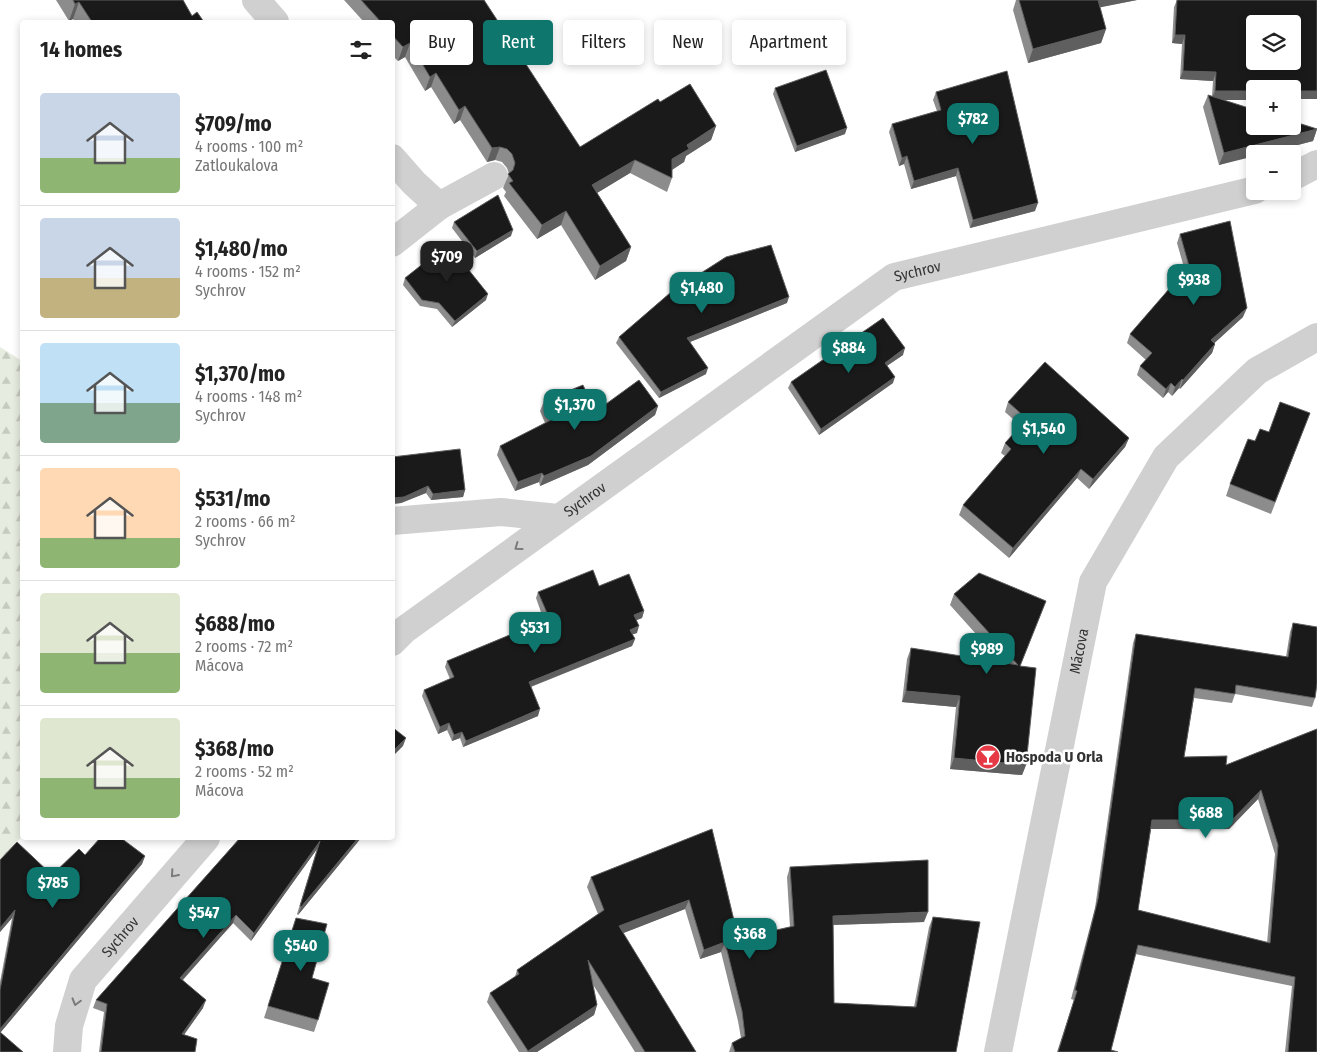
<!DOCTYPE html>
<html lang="en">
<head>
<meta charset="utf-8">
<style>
  :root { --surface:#fff; --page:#f6f6f6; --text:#222; --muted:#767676; --line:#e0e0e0; --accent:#0f766e }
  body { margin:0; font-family:"Fira Sans Condensed",sans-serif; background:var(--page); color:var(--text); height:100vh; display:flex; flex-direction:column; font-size:19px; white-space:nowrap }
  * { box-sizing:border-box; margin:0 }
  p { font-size:16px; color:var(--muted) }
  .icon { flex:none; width:28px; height:28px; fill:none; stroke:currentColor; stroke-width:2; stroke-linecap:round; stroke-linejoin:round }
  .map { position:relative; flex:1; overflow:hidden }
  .drawer { position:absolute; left:20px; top:20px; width:375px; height:820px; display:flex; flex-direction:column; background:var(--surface); border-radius:5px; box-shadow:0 2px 8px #0003 }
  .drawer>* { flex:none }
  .banner { position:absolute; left:410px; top:20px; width:475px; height:45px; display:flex; gap:10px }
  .fabs { position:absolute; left:1246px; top:15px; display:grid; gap:10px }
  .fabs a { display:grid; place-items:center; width:55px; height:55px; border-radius:5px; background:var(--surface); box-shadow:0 2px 8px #0003; font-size:25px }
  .price { position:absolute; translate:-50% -42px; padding:0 11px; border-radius:10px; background:var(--accent); color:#fff; font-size:16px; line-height:32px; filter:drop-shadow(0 1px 2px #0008) }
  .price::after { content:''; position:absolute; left:50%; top:30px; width:15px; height:11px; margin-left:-8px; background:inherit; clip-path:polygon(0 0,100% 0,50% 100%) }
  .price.active { background:#222; color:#fff }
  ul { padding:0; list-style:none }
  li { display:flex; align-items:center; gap:15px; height:125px; padding:0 20px }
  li+li { border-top:1px solid var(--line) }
  li span { display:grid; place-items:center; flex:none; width:140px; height:100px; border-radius:5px; color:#555 }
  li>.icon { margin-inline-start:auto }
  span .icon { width:60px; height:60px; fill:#fffc; stroke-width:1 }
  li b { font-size:21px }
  h2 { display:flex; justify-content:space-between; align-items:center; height:60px; padding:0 20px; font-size:21px }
  .tag { padding:0 18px; border-radius:5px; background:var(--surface); box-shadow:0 2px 8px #0003; font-size:18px; line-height:45px }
  .tag.active { background:var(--accent); color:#fff }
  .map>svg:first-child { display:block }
  .forest { fill:url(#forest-firs) }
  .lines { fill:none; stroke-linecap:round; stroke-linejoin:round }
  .street { stroke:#d0d0d0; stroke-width:28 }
  .wall { fill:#8c8c8c; fill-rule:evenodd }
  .shaded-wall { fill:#5f5f5f }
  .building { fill:#1a1a1a; stroke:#5f5f5f; fill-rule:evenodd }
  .oneway { stroke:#7a7a7a }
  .labels { text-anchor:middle; stroke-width:5; stroke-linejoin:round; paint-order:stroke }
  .street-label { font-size:15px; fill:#333; stroke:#fff }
  .poi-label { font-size:15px; font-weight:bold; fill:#333; stroke:#fff; text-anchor:start }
</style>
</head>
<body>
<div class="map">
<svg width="1317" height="1052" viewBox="0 0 1317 1052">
  <defs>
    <pattern id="forest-firs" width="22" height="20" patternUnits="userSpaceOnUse" patternTransform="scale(1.25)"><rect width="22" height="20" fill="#e6ecdf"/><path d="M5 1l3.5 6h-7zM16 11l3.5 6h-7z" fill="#c6cbc0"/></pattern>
  </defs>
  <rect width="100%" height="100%" fill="#fff"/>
  <path class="forest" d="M0 347 22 361V539L19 542 22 546V836L0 862Z"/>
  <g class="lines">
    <g class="street">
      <path d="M256 0 275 22"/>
      <path d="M392 158 414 183 439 206"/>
      <path d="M1292 177 1317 164"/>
      <path d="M392 243 439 206 494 176"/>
      <path d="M392 521 501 512 558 518"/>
      <path id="s1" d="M392 642 404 630 894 277 1255 190"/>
      <path id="s2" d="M67 1052 69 1026 83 980 206 838"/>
      <path id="s3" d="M998 1052 1093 582 1166 457 1257 371 1317 337"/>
    </g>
  </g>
  <path class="wall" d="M56 0H183L192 16 204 22H75L73 19 69 21Z
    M344 0H484L580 147 660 102 716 126 711 140 686 156 684 162 672 170V178L667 192 630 173 597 193 631 247 626 261 595 280 561 225 537 239 504 196 506 192 503 188 509 174 507 168 502 162 495 160 487 162 460 120 454 124 431 87 425 91 405 57 398 61 392 55V22H364Z
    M1016 0H1137L1100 7 1106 29 1101 43 1028 63 1013 10Z
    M1177 0H1317L1223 100 1317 129 1313 141 1263 154H1255L1219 165 1203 107 1208 95 1212 96 1213 81 1180 79 1182 44 1172 43 1174 7Z
    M775 88 845 134 795 152 773 94Z
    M936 92 1035 211 970 228 956 176 911 189 904 164 899 166 889 132 892 124 937 111 933 100Z
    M454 222 511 236 475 258 452 228Z
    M1180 234 1243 317 1214 343 1215 344 1212 353 1180 389 1179 388 1172 396 1168 392 1163 398 1137 375 1140 366 1146 360 1127 343 1130 334 1185 271 1177 243Z
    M405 278 486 300 452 327 437 309 420 306 403 285Z
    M787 303 690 342 706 374 659 398 616 343 619 337Z
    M903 355 887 366 893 383 819 435 788 388 791 382Z
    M544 401 595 412 658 406 655 415 588 465 540 486 539 482 515 491 497 455 500 446 545 423 540 411Z
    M1008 402 1129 438 1125 447 1089 489 1077 478 1009 558 959 515 963 505 1005 456 1001 453 1005 443 1021 426 1005 412Z
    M1310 413 1271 514 1226 496 1230 484 1255 441 1269 432Z
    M392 457 465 490 463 497 431 500 426 493 401 503 392 504Z
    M599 586 644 611 642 618 636 620 637 633 632 634 635 639 632 646 531 687 538 716 463 747 460 738 452 741 447 730 438 734 422 696 424 690 450 679 445 667 447 661 537 624V623L539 616 542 615 536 598 538 592Z
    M954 594 1046 601 1020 666 1026 765 1022 775 950 769 956 707 902 702 907 659 911 648 1002 663 950 605Z
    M1293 623 1315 698 1312 707 1235 694 1232 703 1194 698 1184 757 1226 765 1317 729V1052H1285L1292 986 1135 954 1111 1050 1118 1052H1057L1074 1000 1071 999 1095 908 1133 643 1136 634 1286 657 1290 632ZM1258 799 1275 854 1267 943 1138 910 1151 829H1229Z
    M712 829 738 937V939L790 927 787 877 790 867 924 922 833 925 834 1003 914 1007 929 927 933 917 956 1052H729L732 1043 741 1038 738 1021 721 952 700 959 685 909 623 933 696 1052H635L592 983 597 1005 594 1015 537 1052H519L487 1002 490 993 515 977 517 970 598 914 587 887 591 877Z
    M240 838H361L298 915 297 914 317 849 251 941 233 923 183 980 203 1008 184 1034 195 1052H99L104 1012 93 1008 96 1000Z
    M85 855 145 856 142 864 0 1033V1052V982L12 918 0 932V860L52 875Z
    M296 918 318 1020 314 1032 264 1018Z"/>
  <path class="shaded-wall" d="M1095 0H1137L1092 9Z
    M79 2 73 19 69 21 75 4Z
    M1106 29 1101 43 1028 63 1033 49Z
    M1175 35H1185L1182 44 1172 43Z
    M410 43 405 57 398 61 403 47Z
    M1183 71 1216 72 1213 81 1180 79Z
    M436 73 431 87 425 91 430 77Z
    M1215 91H1255V100H1211Z
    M1292 91H1317V99H1292Z
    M465 106 460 120 454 124 459 110Z
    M716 126 711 140 686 156 684 162 667 173 672 159 687 145Z
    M847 128 845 134 795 152 797 146Z
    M1317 129 1313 141 1263 154H1255V156L1219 165 1224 153Z
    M500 147 495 160 487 162 492 148Z
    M907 156 904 164 899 166 902 158Z
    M635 160 630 173 587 199 592 185Z
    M958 168 956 176 911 189 914 181Z
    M1038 203 1035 211 970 228 973 220Z
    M566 211 561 225 537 239 542 225Z
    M513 230 511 236 475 258 477 251Z
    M631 247 626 261 595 280 600 266Z
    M488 294 486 300 452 327 455 321Z
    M789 297 787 303 685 344 687 338Z
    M1247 308 1243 317 1208 349 1211 340Z
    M1215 344 1212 353 1180 389 1183 380Z
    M905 348 903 355 882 369 885 363Z
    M708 368 706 374 659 398 661 392Z
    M895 377 893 383 819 435 821 429Z
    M1182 379 1179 388 1172 396 1175 387Z
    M1171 383 1168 392 1163 398 1166 389Z
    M658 406 655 415 588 465 540 486 544 476Z
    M1129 438 1125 447 1089 489 1093 479Z
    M1081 469 1077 478 1009 558 1013 548Z
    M542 473 539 482 515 491 518 482Z
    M428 486 426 493 401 503 392 504V498Z
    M465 490 463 497 431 500 433 494Z
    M644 611 642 618 632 622 634 615Z
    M639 626 637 633 628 636 630 630Z
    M635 639 632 646 527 688 529 682Z
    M906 691 960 696 956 707 902 702Z
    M540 709 538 716 463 747 466 741Z
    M449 723 447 730 438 734 440 727Z
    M462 732 460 738 452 741 454 735Z
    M406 738 403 746 392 757V752Z
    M954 758 1026 765 1022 775 950 769Z
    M1261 790 1258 799 1229 829H1149L1152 820Z
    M358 838H361L298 915 301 907Z
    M320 841 317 849 251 941 254 933Z
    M145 856 142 864 0 1033V1029Z
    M689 900 685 909 616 936 619 926Z
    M15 910 12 918 0 932V928Z
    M928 912 924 922 829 925 833 916Z
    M236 915 233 923 177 986 180 978Z
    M725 942 721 952 700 959 704 950Z
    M206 1000 203 1008 179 1042 182 1034Z
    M597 1005 594 1015 537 1052H527L528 1051Z"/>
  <path class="building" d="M73 0H183L192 16 197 12 204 22H92L79 2 75 4Z
    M361 0H484L580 147 658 99 660 102 690 84 716 126 687 145 689 149 672 159V178L635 160 592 185 631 247 600 266 566 211 542 225 509 183 513 181 508 174 513 170 515 163 512 154 507 149 500 147 492 148 465 106 459 110 436 73 430 77 410 43 403 47 392 35V22H381Z
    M1019 0H1098L1106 29 1033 49Z
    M1177 0H1317V91H1292V89H1255V91H1215L1216 72 1183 71 1185 35H1175ZM1255 24H1292V61H1255Z
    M826 70 847 128 797 146 775 88Z
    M1007 71 1038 203 973 220 958 168 914 181 907 156 902 158 892 124 941 110 936 92Z
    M1208 95 1255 110V126H1292V121L1317 129 1224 153Z
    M498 195 513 230 477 251 454 222Z
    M1230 221 1247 308 1211 340 1215 344 1183 380 1182 379 1175 387 1171 383 1166 389 1140 366 1152 353 1130 334 1189 266 1180 234Z
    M448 244 488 294 455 321 439 303 422 300 405 278Z
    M771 245 789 297 687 338 708 368 661 392 619 337 670 293 726 257Z
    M883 318 905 348 885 363 895 377 821 429 791 382Z
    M1045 362 1129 438 1093 479 1081 469 1013 548 963 505 1011 449 1005 443 1027 419 1008 402Z
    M639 380 658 406 591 456 544 476 542 473 518 482 500 446 551 420 544 401 583 385 595 412Z
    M1280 402 1310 413 1275 502 1230 484 1248 439 1255 441 1260 429 1269 432Z
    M460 449 465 490 433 494 428 486 404 497 392 498V457Z
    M593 570 599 586 629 574 644 611 634 615 639 626 630 630 635 639 529 682 540 709 466 741 462 732 454 735 449 723 440 727 424 690 454 677 447 661 541 622 539 616 547 613 538 592Z
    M979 573 1046 601 1020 666 1036 668 1026 765 954 758 960 696 906 691 911 648 1018 665 954 594Z
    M1293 623 1317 627V684L1315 698 1236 685 1235 694 1195 688 1184 757 1227 756 1226 765 1317 729V1052H1288L1295 977 1138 945 1111 1050 1118 1052H1058L1077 991 1075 990 1098 899 1136 634 1288 657ZM1261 790 1278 845 1270 943 1138 910 1152 820H1232Z
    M392 727 406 738 392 752Z
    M712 829 738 937 728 941 794 926 790 867 928 860V912L833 916 834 1003 916 1007 933 917 980 922 956 1052H735L732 1043 745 1036 742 1011 725 942 704 950 689 900 619 926 696 1052H645L588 960 597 1005 528 1051 490 993 519 974 517 970 604 910 591 877Z
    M100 838H121L145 856 0 1029V990L15 910 0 928V860L17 842 52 875 79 849 85 855Z
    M240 838H358L301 907 300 906 320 841 254 933 236 915 180 978 206 1000 182 1034 197 1039 195 1052H101L107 1004 96 1000Z
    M296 918 327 924 312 978 329 983 318 1020 268 1006Z
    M0 1032 23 1052H0Z"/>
  <defs><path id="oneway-chevron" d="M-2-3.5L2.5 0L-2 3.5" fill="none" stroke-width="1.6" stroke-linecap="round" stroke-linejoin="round" transform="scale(1.25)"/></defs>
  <g class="oneway">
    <use href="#oneway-chevron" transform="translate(518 547) rotate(144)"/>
    <use href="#oneway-chevron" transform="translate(174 874) rotate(131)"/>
    <use href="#oneway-chevron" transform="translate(76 1002) rotate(106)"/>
  </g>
  <defs>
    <symbol id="bar-disc" viewBox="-11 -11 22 22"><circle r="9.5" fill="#e63946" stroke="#fff"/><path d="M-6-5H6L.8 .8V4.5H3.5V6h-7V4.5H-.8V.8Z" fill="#fff"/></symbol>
  </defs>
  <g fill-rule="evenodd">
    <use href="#bar-disc" x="974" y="743" width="28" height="28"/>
  </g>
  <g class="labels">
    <g class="street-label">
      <text dy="5" stroke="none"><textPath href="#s1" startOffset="645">Sychrov</textPath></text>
      <text dy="5" stroke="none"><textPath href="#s1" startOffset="240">Sychrov</textPath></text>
      <text dy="5" stroke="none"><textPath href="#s3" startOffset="409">Mácova</textPath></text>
      <text dy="5" stroke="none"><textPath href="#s2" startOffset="131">Sychrov</textPath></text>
    </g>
    <g class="poi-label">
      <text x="1006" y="762">Hospoda U Orla</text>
    </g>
  </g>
</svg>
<div class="fabs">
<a><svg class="icon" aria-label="layers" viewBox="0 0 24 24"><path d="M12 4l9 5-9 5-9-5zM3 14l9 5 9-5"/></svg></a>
<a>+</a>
<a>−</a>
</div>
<b class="price" style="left:973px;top:145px">$782</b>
<b class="price active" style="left:447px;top:283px">$709</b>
<b class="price" style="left:1194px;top:306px">$938</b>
<b class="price" style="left:702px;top:314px">$1,480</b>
<b class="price" style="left:849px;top:374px">$884</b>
<b class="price" style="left:575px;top:431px">$1,370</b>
<b class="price" style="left:1044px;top:455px">$1,540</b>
<b class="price" style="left:535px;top:654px">$531</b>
<b class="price" style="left:987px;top:675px">$989</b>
<b class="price" style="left:1206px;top:839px">$688</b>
<b class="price" style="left:53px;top:909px">$785</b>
<b class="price" style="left:204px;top:939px">$547</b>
<b class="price" style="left:750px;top:960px">$368</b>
<b class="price" style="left:301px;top:972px">$540</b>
<div class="banner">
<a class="tag">Buy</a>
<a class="tag active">Rent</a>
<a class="tag">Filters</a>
<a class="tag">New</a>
<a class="tag">Apartment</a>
</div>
<section class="drawer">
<h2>14 homes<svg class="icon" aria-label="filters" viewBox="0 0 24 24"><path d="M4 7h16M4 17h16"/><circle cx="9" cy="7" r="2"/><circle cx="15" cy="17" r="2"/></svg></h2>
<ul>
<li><span style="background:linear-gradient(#c9d6e8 65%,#8fb573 0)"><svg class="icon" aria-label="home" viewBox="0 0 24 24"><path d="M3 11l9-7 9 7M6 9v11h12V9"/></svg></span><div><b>$709/mo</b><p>4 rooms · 100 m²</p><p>Zatloukalova</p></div></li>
<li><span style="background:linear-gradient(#c9d6e8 60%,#c2b280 0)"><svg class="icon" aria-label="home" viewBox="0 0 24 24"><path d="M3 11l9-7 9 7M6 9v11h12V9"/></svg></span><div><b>$1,480/mo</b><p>4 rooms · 152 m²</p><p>Sychrov</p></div></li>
<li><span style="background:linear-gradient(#bfe0f5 60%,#7fa58c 0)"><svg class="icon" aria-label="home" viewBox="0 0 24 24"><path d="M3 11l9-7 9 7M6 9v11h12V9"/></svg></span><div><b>$1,370/mo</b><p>4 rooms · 148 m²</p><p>Sychrov</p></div></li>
<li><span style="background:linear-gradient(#ffd9b3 70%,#8fb573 0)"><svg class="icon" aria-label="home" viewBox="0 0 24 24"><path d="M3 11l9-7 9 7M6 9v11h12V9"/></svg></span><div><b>$531/mo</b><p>2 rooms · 66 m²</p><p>Sychrov</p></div></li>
<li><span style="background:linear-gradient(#dfe7d0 60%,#8fb573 0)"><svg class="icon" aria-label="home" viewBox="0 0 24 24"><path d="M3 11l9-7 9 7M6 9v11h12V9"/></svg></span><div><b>$688/mo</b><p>2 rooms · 72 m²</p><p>Mácova</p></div></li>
<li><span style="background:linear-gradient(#dfe7d0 60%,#8fb573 0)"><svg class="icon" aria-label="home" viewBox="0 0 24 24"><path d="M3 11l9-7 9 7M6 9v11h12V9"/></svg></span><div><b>$368/mo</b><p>2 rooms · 52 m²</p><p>Mácova</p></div></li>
</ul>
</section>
</div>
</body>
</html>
